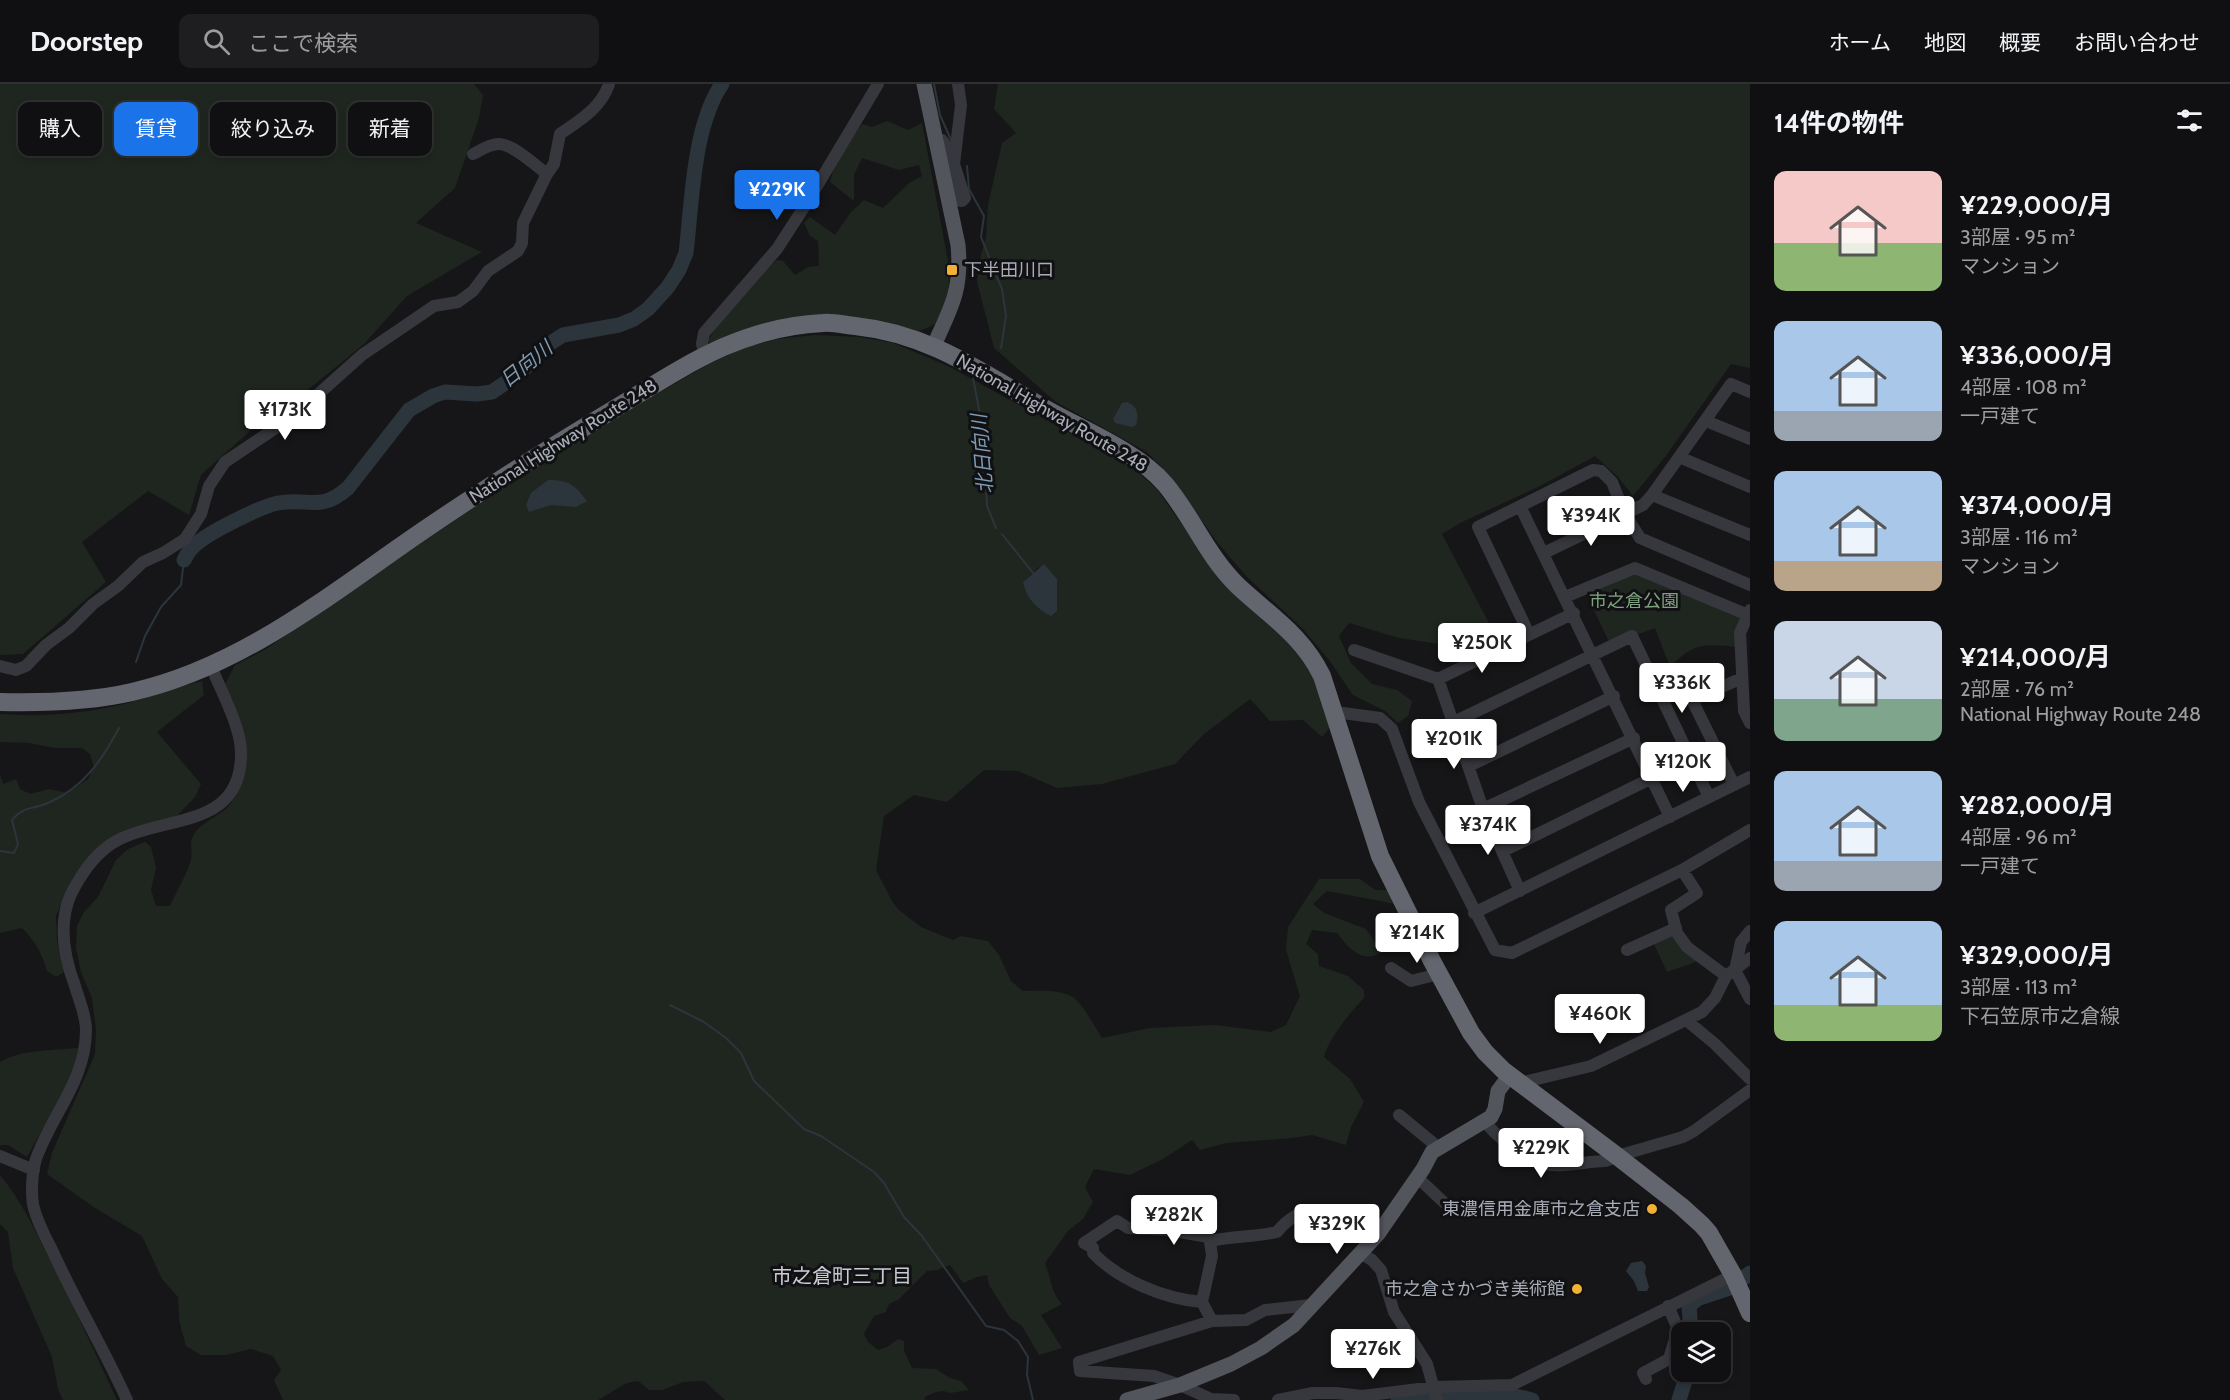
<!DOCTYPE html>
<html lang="ja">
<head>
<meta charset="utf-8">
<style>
  :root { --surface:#101012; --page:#1e1e20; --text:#f1f3f6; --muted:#9c9d9f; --line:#303032; --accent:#1a73e8 }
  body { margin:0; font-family:Cabin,"Noto Sans JP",sans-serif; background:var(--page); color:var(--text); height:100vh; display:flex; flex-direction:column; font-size:22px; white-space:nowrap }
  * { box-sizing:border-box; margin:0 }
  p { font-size:20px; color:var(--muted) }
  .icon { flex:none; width:33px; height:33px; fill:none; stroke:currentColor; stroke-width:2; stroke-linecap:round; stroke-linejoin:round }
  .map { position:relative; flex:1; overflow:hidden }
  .drawer { display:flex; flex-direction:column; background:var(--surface); width:480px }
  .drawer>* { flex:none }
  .hud { position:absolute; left:18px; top:18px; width:570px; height:54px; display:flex; gap:12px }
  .buttons { position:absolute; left:1671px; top:1238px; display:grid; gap:12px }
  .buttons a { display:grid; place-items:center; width:60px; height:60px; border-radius:12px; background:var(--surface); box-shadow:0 3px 9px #0003,0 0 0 2px var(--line); font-size:30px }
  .price { position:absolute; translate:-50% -51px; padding:0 14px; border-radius:6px; background:#fff; color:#222; font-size:20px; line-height:39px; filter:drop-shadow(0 2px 3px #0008) }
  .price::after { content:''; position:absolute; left:50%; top:36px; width:18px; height:14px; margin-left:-9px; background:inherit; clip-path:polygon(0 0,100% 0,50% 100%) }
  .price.current { background:var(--accent); color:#fff }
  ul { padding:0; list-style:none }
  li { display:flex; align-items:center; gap:18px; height:150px; padding:0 24px }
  li span { display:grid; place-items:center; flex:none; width:168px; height:120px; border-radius:12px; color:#555 }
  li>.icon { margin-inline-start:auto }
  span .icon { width:72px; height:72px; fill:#fffc; stroke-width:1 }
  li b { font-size:26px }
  h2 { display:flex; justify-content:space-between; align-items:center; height:72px; padding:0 24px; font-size:26px }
  .pill { padding:0 21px; border-radius:12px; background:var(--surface); box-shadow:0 3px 9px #0003,0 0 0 2px var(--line); font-size:21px; line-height:54px }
  .pill.current { background:var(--accent); color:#fff }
  header { display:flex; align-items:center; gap:36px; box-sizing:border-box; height:84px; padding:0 30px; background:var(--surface); border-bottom:2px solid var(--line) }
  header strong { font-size:28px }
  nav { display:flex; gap:33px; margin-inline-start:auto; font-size:21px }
  .search { width:420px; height:54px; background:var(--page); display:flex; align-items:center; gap:15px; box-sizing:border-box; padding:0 21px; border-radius:12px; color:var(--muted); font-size:22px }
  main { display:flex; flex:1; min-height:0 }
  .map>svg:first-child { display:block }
  .green { fill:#1e261f; fill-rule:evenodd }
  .water { fill:#2c353c }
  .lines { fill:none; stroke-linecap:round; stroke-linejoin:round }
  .stream { stroke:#2c353c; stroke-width:2 }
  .river { stroke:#2c353c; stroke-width:15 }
  .minor { stroke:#37383d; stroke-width:12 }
  .major { stroke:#53555c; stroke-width:15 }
  .highway { stroke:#63666e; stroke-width:18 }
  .poi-dot { fill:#f2b134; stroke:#111113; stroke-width:2 }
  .labels { text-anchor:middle; stroke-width:6; stroke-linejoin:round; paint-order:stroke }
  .poi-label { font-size:18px; fill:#a8adb8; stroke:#111113; text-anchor:end }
  .street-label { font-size:18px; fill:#a8adb8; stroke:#111113 }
  .park-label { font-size:18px; fill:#7fa381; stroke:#111113 }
  .water-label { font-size:20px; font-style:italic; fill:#7f9bb3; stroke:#111113 }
  .neighbourhood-label { font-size:20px; fill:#c9ccd4; stroke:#111113 }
</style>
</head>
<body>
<header>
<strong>Doorstep</strong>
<div class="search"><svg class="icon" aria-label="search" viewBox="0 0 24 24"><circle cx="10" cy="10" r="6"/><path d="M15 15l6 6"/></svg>ここで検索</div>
<nav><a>ホーム</a><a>地図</a><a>概要</a><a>お問い合わせ</a></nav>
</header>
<main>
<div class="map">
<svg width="1750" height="1316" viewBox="0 0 1750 1316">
  <rect width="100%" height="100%" fill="#161618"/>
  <path class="green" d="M0 0H474L483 11 479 34 455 104 416 139 482 168 407 212 364 260 293 318 251 346 201 391 189 431 148 407 82 458 106 498 23 570 0 571Z
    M998 0H1750V284L1731 280 1665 373 1633 412 1618 393 1595 372 1540 402 1460 439 1442 450 1490 541 1440 560 1399 554 1349 539 1339 552 1351 579 1372 600 1397 606 1412 617 1408 632 1398 639 1385 627 1353 611 1329 576 1303 545 1246 492 1217 458 1169 391 1147 368 1056 318 994 264 977 198 981 171 986 153 988 121 1002 59 1016 49 994 25Z
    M887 37 908 46 922 39 948 177 949 206 936 240 917 248 872 239 711 259 708 257C724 227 750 197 777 176L783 177 795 191 808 183 819 182 818 157 810 152 804 139 810 133 835 151 851 128 864 116 883 124 909 99 922 92 919 81 899 86 862 74 854 91V117L830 98C835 75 848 58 862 40L872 43Z
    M815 251 860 253 893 259 948 282 1132 383 1156 404 1223 499 1292 562 1313 593 1331 642 1322 653 1303 636 1270 637 1250 615 1203 651 1175 680 1102 700 1057 704 1018 687 984 686 947 718 914 711 884 732 876 786 892 817 899 826 921 843 953 856 961 852 988 857 999 871 1011 897 1023 907C1038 907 1057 905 1071 912 1082 917 1095 944 1102 954L1150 944 1215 941 1271 948 1286 941 1300 912 1286 866 1288 843 1319 795H1360L1375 806H1389L1396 820 1327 807 1313 820 1324 829 1366 845 1382 868C1362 881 1348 863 1337 849L1312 846 1306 860 1318 870 1319 882 1348 892 1364 906V914C1352 926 1327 957 1324 973L1350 995 1364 1018 1351 1043 1346 1061 1312 1051 1292 1054 1226 1059 1200 1066 1192 1056 1163 1075 1130 1091 1094 1085 1085 1103 1093 1118 1083 1135 1068 1147 1045 1179C1051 1194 1051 1209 1062 1220L1041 1231 1062 1264 1039 1271 1022 1242 1010 1234 989 1201 987 1191 977 1193 963 1199 950 1181 937 1186 927 1187 898 1216 889 1220 886 1228 874 1232 864 1250 868 1258 878 1266 887 1263 898 1255 904 1257V1267L912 1284 936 1285 950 1294 961 1297 969 1306 950 1309C942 1305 933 1308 925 1313L924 1316H725L704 1297 683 1298 662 1306H649L638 1297 627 1299 598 1316H283L274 1296 281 1286 273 1272 251 1265 226 1271H201L186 1262 179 1236 178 1213 162 1195 142 1152 95 1124 47 1090 52 1069 95 970 96 946 92 914 81 888 76 864 77 842 84 828 98 813 116 776 128 765 145 758 151 763 156 784 151 806 156 822H170C176 808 188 789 191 775 193 763 187 757 198 745 207 735 223 731 231 719 260 677 241 642 225 600L235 581 266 565 455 436 591 348 707 281 743 264 777 255ZM1039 483 1057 495V527L1023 498Z
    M1635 484 1748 531 1740 563C1704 561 1697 556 1670 583L1655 544 1636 551 1609 558 1584 505Z
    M202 597 204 611 157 648 201 700 195 713 177 732 84 778 72 795 56 832 57 857 64 888 56 893 47 887C42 869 35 857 22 844L0 849V690L3 700 16 695 20 705 30 710 49 705 68 709 88 695 94 683 90 670 82 664H55L29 659 0 658V630C39 633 78 630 116 622 145 615 173 604 202 597Z
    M1674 848 1701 876 1667 888 1653 858Z
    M78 964C76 995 43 1043 27 1073L8 1061H0V978C18 966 56 966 78 964Z
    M0 1091C20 1115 33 1142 47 1170 72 1218 94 1267 117 1316H63L58 1305 52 1273 13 1184 8 1148 0 1140Z"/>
  <path class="water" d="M1127 318C1138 322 1139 331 1136 341L1132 343 1115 339 1113 335 1122 319Z
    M548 396C569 396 574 400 587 417L576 423 551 421 529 428 526 421 531 409Z
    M1044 480 1057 495V527L1051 532C1037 525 1026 514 1023 498Z
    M1642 1177 1646 1182 1645 1189 1649 1203 1647 1207H1638L1634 1197 1626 1187 1631 1179Z"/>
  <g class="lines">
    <path class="stream" d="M934 0 940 31 951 56
      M967 82 969 105 984 132 981 153 1002 205 1006 232 1001 264
      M973 294 983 346 987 422 996 444
      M1002 450 1033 489
      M136 578 145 552 161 523 181 501 184 476
      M0 767 14 769 18 760 12 736C24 721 34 726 50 718 84 703 102 676 119 644
      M670 921 704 938 726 954 741 969 754 997 804 1045 821 1052 874 1088 884 1099 904 1133 922 1152 986 1242 1004 1246 1018 1257 1028 1273 1027 1291 1033 1316"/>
    <path class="river" d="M184 476C186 472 189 467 192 464 204 450 260 423 278 419 308 413 319 429 348 404L409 326 433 312 445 308 477 310 492 308 521 288 549 260 563 251 619 241 634 235 648 225 668 203 679 186 686 169C692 119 693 42 722 0
      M1691 1248 1689 1222 1697 1215 1730 1204 1750 1189
      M1398 1316C1443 1312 1487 1303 1532 1316
      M1679 1316 1688 1287"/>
    <path class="minor" d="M935 58 942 56 945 60 956 116 962 117 965 114 954 80 961 21 958 0
      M473 70C481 66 489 60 499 60 513 60 536 82 547 90
      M705 270 702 260 704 249 777 165 808 117 878 0
      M1706 337 1750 355
      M1679 373 1750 403
      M1652 411 1750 451
      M1520 422 1670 733
      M1544 469 1643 421 1652 411 1731 300 1750 308
      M1565 513 1635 484 1748 531
      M1750 526 1740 549 1744 627 1750 639
      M1529 550 1478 443 1593 386 1601 387 1612 398 1625 430 1640 454 1750 501
      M1354 566 1438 595
      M0 582 16 586 26 582 46 561 69 544 93 520 118 502 143 478 163 469 185 455 201 430 209 402 225 378 295 331 362 271 434 222 458 218 473 207 488 187 518 167 522 159 523 139 547 90 554 80 560 50C580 36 601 24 609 0
      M1335 628 1380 634 1392 645 1419 718 1495 866 1512 869 1682 786 1697 809 1671 826 1677 849 1687 863 1726 892
      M1454 638 1632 552 1709 713
      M1469 682 1614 612
      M1734 701 1692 616 1742 594
      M1483 725 1634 654
      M1503 767 1652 694
      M1682 786 1750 746
      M1520 807 1483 725 1438 595 1574 529
      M1474 829 1750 693
      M1750 847 1741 858 1735 886 1750 915
      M1627 866 1676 844
      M1391 884 1411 897 1439 890
      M1686 936 1715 960 1750 995
      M1520 999 1591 982 1702 928 1715 914 1726 892 1750 874
      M1399 1031 1439 1064
      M1485 1037C1494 1052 1528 1076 1544 1080 1560 1083 1576 1080 1591 1078 1601 1077 1609 1078 1617 1072L1683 1053 1694 1047 1750 1006
      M0 1072 34 1086
      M1417 1093 1453 1127
      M1362 1170 1372 1176 1381 1186 1394 1228 1427 1280 1437 1316
      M1202 1218 1212 1172 1210 1157
      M1212 1237 1202 1218C1164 1215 1119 1196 1093 1169V1164L1084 1159 1117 1137 1128 1144 1169 1146 1208 1153 1210 1157C1234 1152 1255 1153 1277 1148 1308 1109 1341 1133 1378 1150
      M1646 1295 1643 1289 1669 1275 1678 1245 1668 1222
      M127 1316C104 1265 75 1217 52 1166 45 1152 36 1136 33 1120 31 1107 32 1088 36 1075 52 1030 86 996 86 946 86 931 79 916 75 902 64 873 58 839 71 810 82 788 97 767 118 756 166 731 243 745 241 667 240 641 221 607 211 582
      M1234 1316 1211 1315 1180 1301 1154 1292 1080 1287 1079 1278 1212 1237 1246 1236 1265 1226 1311 1221
      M1278 1316 1313 1309H1336L1362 1312 1435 1303 1512 1301 1733 1191"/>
    <path class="major" d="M924 0 958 161C962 205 952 222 934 261
      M1127 1316 1180 1301 1231 1280 1261 1264 1294 1241 1378 1150 1423 1085 1432 1068 1491 1033 1495 1025 1498 1007 1510 991"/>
    <path class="highway" d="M0 618C44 619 89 618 132 608 243 583 333 508 424 446 487 403 551 363 616 324 685 282 740 243 823 239 834 238 844 241 855 242 931 250 982 289 1046 325 1083 346 1138 368 1165 400 1192 432 1207 472 1238 502 1270 532 1302 551 1322 592L1380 772 1432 877 1471 949 1485 968 1504 987 1617 1072 1681 1122 1702 1141 1709 1149 1733 1191 1750 1229"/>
  </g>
  <g class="poi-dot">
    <rect x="946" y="180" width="12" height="12" rx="3"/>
    <circle cx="1652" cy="1125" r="6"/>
    <circle cx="1577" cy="1205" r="6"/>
  </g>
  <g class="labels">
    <g class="poi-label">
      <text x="964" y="192" text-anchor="start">下半田川口</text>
      <text x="1640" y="1131">東濃信用金庫市之倉支店</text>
      <text x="1565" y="1211">市之倉さかづき美術館</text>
    </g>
    <g class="street-label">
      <text transform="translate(1052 329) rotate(30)" y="6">National Highway Route 248</text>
      <text transform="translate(563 357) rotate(-32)" y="6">National Highway Route 248</text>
    </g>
    <g class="park-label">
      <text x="1634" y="523">市之倉公園</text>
    </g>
    <g class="water-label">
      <text transform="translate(526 280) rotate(-39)" y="7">日向川</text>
      <text transform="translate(982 370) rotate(-95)" y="7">北日向川</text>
    </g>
    <g class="neighbourhood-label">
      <text x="842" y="1199">市之倉町三丁目</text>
    </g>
  </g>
</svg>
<div class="buttons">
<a><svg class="icon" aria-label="layers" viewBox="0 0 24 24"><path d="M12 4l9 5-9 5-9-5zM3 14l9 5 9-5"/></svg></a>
</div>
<b class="price current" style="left:777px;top:137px">¥229K</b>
<b class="price" style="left:285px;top:357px">¥173K</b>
<b class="price" style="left:1591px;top:463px">¥394K</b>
<b class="price" style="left:1482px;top:590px">¥250K</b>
<b class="price" style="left:1682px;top:630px">¥336K</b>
<b class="price" style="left:1454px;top:686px">¥201K</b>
<b class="price" style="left:1683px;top:709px">¥120K</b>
<b class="price" style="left:1488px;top:772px">¥374K</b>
<b class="price" style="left:1417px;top:880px">¥214K</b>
<b class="price" style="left:1600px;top:961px">¥460K</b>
<b class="price" style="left:1541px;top:1095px">¥229K</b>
<b class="price" style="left:1174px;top:1162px">¥282K</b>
<b class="price" style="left:1337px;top:1171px">¥329K</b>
<b class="price" style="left:1373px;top:1296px">¥276K</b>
<div class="hud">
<a class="pill">購入</a>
<a class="pill current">賃貸</a>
<a class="pill">絞り込み</a>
<a class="pill">新着</a>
</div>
</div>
<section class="drawer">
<h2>14件の物件<svg class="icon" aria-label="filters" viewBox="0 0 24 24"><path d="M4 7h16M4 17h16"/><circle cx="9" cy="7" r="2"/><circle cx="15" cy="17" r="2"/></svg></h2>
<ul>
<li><span style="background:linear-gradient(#f6c9c9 60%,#8fb573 0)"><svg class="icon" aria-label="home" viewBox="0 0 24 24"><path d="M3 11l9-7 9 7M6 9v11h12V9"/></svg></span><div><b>¥229,000/月</b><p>3部屋 · 95 m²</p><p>マンション</p></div></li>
<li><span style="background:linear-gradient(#a9c7e8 75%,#9aa5b1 0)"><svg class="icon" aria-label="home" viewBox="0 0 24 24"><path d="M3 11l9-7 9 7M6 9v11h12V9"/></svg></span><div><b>¥336,000/月</b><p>4部屋 · 108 m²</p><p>一戸建て</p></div></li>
<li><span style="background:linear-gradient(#a9c7e8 75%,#b9a48a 0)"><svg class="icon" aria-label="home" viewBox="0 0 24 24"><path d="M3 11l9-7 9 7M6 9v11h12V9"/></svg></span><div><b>¥374,000/月</b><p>3部屋 · 116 m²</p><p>マンション</p></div></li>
<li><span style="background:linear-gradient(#c9d6e8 65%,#7fa58c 0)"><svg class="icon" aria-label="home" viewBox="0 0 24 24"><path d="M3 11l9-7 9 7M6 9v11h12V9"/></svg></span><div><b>¥214,000/月</b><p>2部屋 · 76 m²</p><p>National Highway Route 248</p></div></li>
<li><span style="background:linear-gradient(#a9c7e8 75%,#9aa5b1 0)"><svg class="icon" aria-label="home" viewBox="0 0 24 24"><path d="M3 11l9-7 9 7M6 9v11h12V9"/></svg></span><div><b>¥282,000/月</b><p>4部屋 · 96 m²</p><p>一戸建て</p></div></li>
<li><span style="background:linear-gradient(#a9c7e8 70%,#8fb573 0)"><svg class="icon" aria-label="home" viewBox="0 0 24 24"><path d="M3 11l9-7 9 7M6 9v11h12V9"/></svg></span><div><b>¥329,000/月</b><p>3部屋 · 113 m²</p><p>下石笠原市之倉線</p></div></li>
</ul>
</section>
</main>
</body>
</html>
